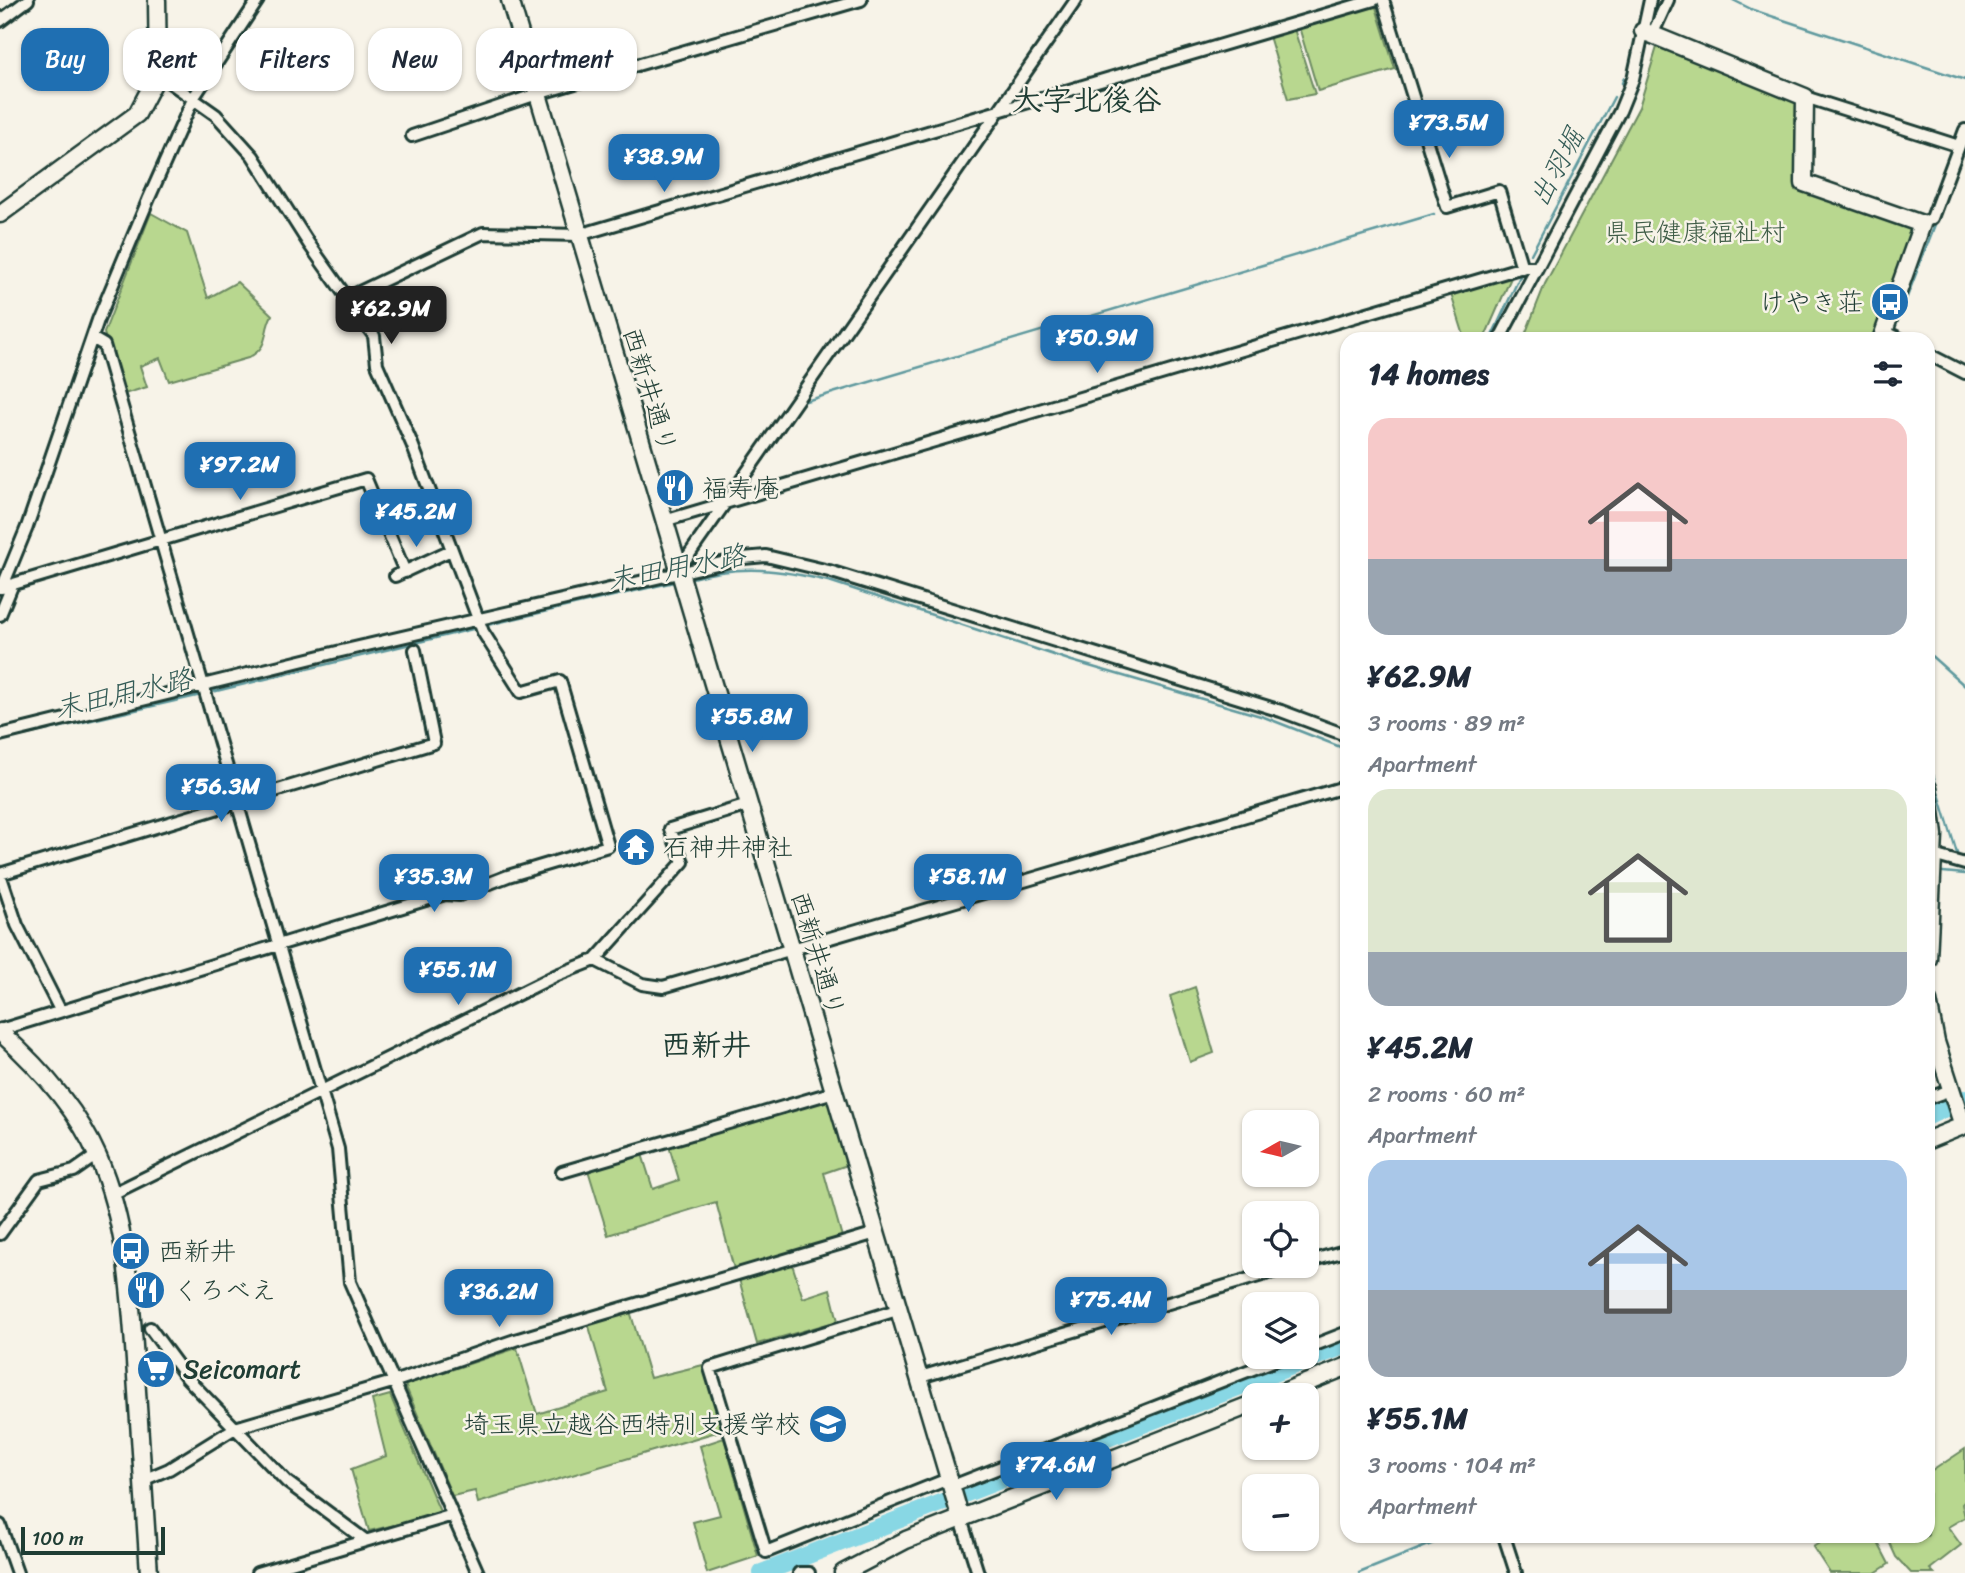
<!DOCTYPE html>
<html lang="en">
<head>
<meta charset="utf-8">
<style>
  :root { --surface:#fff; --page:#f2f2f3; --text:#1f2937; --muted:#747a83; --accent:#1f6fb2 }
  body { margin:0; font-family:Sriracha,"Klee One",sans-serif; background:var(--page); color:var(--text); height:100vh; display:flex; flex-direction:column; font-size:26px; white-space:nowrap }
  * { box-sizing:border-box; margin:0 }
  p { font-size:23px; color:var(--muted) }
  .icon { flex:none; width:38px; height:38px; fill:none; stroke:currentColor; stroke-width:2; stroke-linecap:round; stroke-linejoin:round }
  .map { position:relative; flex:1; overflow:hidden }
  .sheet { position:absolute; left:1340px; top:332px; width:595px; height:1211px; display:flex; flex-direction:column; background:var(--surface); border-radius:21px; box-shadow:0 2px 5px #0004 }
  .sheet>* { flex:none }
  .guide { position:absolute; left:21px; top:28px; width:665px; height:63px; display:flex; gap:14px }
  .needle { width:46px; rotate:262deg }
  .buttons { position:absolute; left:1242px; top:1110px; display:grid; gap:14px }
  .buttons a { display:grid; place-items:center; width:77px; height:77px; border-radius:14px; background:var(--surface); box-shadow:0 2px 5px #0004; font-size:35px }
  .scale { position:absolute; left:21px; bottom:18px; width:144px; box-sizing:border-box; padding-left:7px; border:4px solid #1f3d34; border-top:0; font-size:19px; line-height:24px; white-space:nowrap; color:#1f3d34; -webkit-text-stroke:5px #f7f3e8; paint-order:stroke }
  .price { position:absolute; translate:-50% -60px; padding:0 16px; border-radius:14px; background:var(--accent); color:#fff; font-size:23px; line-height:46px; filter:drop-shadow(0 2px 4px #0008) }
  .price::after { content:''; position:absolute; left:50%; top:42px; width:21px; height:16px; margin-left:-10px; background:inherit; clip-path:polygon(0 0,100% 0,50% 100%) }
  .price.current { background:#222; color:#fff }
  ul { padding:0; list-style:none }
  li { display:grid; align-content:center; gap:14px; height:371px; padding:0 28px }
  li span { display:grid; place-items:center; height:217px; border-radius:21px; color:#555 }
  li>.icon { margin-inline-start:auto }
  span .icon { width:126px; height:126px; fill:#fffc; stroke-width:1 }
  li b { font-size:30px }
  h2 { display:flex; justify-content:space-between; align-items:center; height:84px; padding:0 28px; font-size:30px }
  .chip { padding:0 24px; border-radius:21px; background:var(--surface); box-shadow:0 2px 5px #0004; font-size:24px; line-height:63px }
  .chip.current { background:var(--accent); color:#fff }
  .map>svg:first-child { display:block }
  .green { fill:#b8d78f; stroke:#6c8a62; stroke-width:2 }
  .lines { fill:none; stroke-linecap:round; stroke-linejoin:round }
  .stream { stroke:#5e999e; stroke-width:2.5 }
  .river { stroke:#88d7e4; stroke-width:18 }
  .street-casing { stroke:#1f3d34; stroke-width:16 }
  .secondary-casing { stroke:#1f3d34; stroke-width:21 }
  .street { stroke:#f7f3e8; stroke-width:10 }
  .secondary { stroke:#f7f3e8; stroke-width:16 }
  .labels { text-anchor:middle; stroke-width:5; stroke-linejoin:round; paint-order:stroke }
  .park-label { font-size:26px; fill:#3e5c46; stroke:#f7f3e8 }
  .poi-label { font-size:26px; fill:#1f3d34; stroke:#f7f3e8; text-anchor:start }
  .street-label { font-size:26px; fill:#1f3d34; stroke:#f7f3e8 }
  .water-label { font-size:28px; font-style:italic; fill:#345c57; stroke:#f7f3e8 }
  .quarter-label { font-size:30px; font-weight:bold; fill:#1f3d34; stroke:#f7f3e8 }
</style>
</head>
<body>
<div class="map">
<svg width="1965" height="1573" viewBox="0 0 1965 1573">
  <rect width="100%" height="100%" fill="#f7f3e8"/>
  <filter id="ink" filterUnits="userSpaceOnUse"><feTurbulence type="fractalNoise" baseFrequency=".0143" numOctaves="2"/><feDisplacementMap in="SourceGraphic" scale="14" xChannelSelector="R" yChannelSelector="G"/><feConvolveMatrix kernelMatrix="1 2 1 2 8 2 1 2 1" color-interpolation-filters="sRGB"/></filter>
  <g filter="url(#ink)">
    <path class="green" d="M1375 4 1395 69 1318 91 1299 27Z
      M1294 29 1315 94 1288 99 1269 36Z
      M1657 47 1799 101 1795 190 1908 223 1914 235 1873 339 1523 340 1545 284 1639 107Z
      M151 213 187 233 208 298 237 282 272 315C262 333 271 346 248 358L169 381 160 358 140 366 147 387 124 394 104 333Z
      M1513 273 1484 339H1465L1450 291Z
      M1195 987 1214 1053 1190 1062 1170 996Z
      M830 1098 850 1164 824 1173 842 1237 734 1269 716 1202 608 1235 588 1170 642 1154 653 1189 679 1180 669 1146Z
      M792 1264 803 1298 830 1289 838 1321 757 1344 739 1279Z
      M630 1311 650 1378 703 1365 723 1430 478 1503 475 1491 452 1496 405 1385 517 1348 537 1414 608 1392 588 1323Z
      M390 1395 441 1514 369 1531 351 1469 386 1456 372 1400Z
      M724 1438 758 1556 707 1573 693 1522 720 1515 700 1446Z
      M1965 1449V1501L1962 1504 1965 1517 1948 1527 1961 1545 1930 1569 1934 1573H1911L1896 1557 1887 1537 1928 1536 1929 1473Z
      M1829 1537H1875L1889 1564 1875 1573H1830L1813 1547Z"/>
    <g class="lines">
      <path class="stream" d="M1733 0 1753 10 1965 80
        M1658 9 1662 0
        M1021 69 1059 15
        M1622 83 1624 78
        M992 109 1012 83
        M893 253 984 120
        M1531 254 1614 97
        M1893 333 1965 147
        M1490 340 1522 272
        M799 403 1434 214
        M688 579C741 564 779 569 832 582L1072 661 1264 717 1348 750
        M483 626 678 581
        M1928 653 1965 686
        M208 693 477 628
        M0 741 201 695
        M1928 758 1959 860
        M1943 872 1965 874
        M1359 1573 1451 1536"/>
      <path class="river" d="M1928 1116 1965 1099
        M762 1573 1348 1344"/>
      <defs>
        <path id="street" d="M1383 0 1447 207 1499 191 1522 268
          M0 21 28 0
          M1652 35 1668 0
          M1805 97 1959 146
          M412 136 537 94 861 0
          M1922 224 1932 218 1965 130
          M347 298 483 233 579 235 1374 0
          M1884 331 1902 340
          M92 338 104 345 338 1149 350 1282 478 1573
          M1499 340 1620 111 1633 79 1650 0
          M1928 354 1965 373
          M664 521 1523 267H1536
          M677 564 686 559 726 502 1076 0
          M395 576 451 550
          M0 588 366 479 405 572
          M2 588 27 527 98 320 149 198 194 97 258 0
          M0 615 12 586
          M0 735 337 652 743 558 766 556 829 571 1281 711 1348 736
          M1933 855 1965 864
          M595 960 642 984 663 987 1348 786
          M60 1010 17 925 0 874 434 743 415 650
          M0 1030 445 894 459 895 508 876 608 846 560 681 521 692 483 632 412 444 377 364 374 336 309 244 253 156 216 115 158 74
          M1928 1098 1951 1090
          M562 1172 834 1092
          M112 1194 557 975 595 960 683 862 670 829 748 805
          M0 1234 39 1180 74 1171 97 1155
          M1307 1262 1348 1250
          M897 1310 710 1368 766 1552 948 1479
          M150 1328 187 1378 287 1482 365 1540
          M1307 1348 1348 1332
          M917 1378 1296 1265
          M143 1480 169 1469 235 1428 396 1381 515 1340 876 1233
          M950 1487 1286 1356
          M961 1519 978 1573
          M0 1525 17 1573
          M1504 1536 1516 1573
          M257 1573 453 1515
          M799 1573H809"/>
        <path id="secondary" d="M510 0 961 1519
          M1643 31 1805 97 1804 183 1922 224 1881 340
          M0 214 137 114 158 74 157 0
          M1928 788 1934 835 1928 959
          M1928 1001 1936 1042 1963 1126
          M0 1032C39 1067 77 1108 98 1157 128 1226 131 1302 136 1376 140 1442 145 1507 149 1573
          M1928 1140 1965 1125
          M1276 1395 1348 1366
          M843 1573 906 1540 1255 1403"/>
      </defs>
      <use href="#street" class="street-casing"/>
      <use href="#secondary" class="secondary-casing"/>
      <use href="#street" class="street"/>
      <use href="#secondary" class="secondary"/>
    </g>
  </g>
  <defs>
    <symbol id="bus-disc" viewBox="-11 -11 22 22"><circle r="9.5" fill="#1f6fb2" stroke="#f7f3e8"/><path d="M-5-6H5V4H4V6H2V4H-2V6H-4V4H-5ZM-3.5-4V0h7V-4ZM-3.5 1.2v1.5H-2V1.2ZM2 1.2v1.5H3.5V1.2Z" fill="#fff"/></symbol>
    <symbol id="restaurant-disc" viewBox="-11 -11 22 22"><circle r="9.5" fill="#1f6fb2" stroke="#f7f3e8"/><path d="M-5-6h1v4h1v-4h1v4h1v-4h1v5L-1.5 .5V6h-2V.5L-5-1ZM5-6V6H3V1.5H1.5Q1.5-4 5-6Z" fill="#fff"/></symbol>
    <symbol id="temple-disc" viewBox="-11 -11 22 22"><circle r="9.5" fill="#1f6fb2" stroke="#f7f3e8"/><path d="M0-6L5-2H3V0L6.5 2.5H4V6H1.5V3h-3V6H-4V2.5H-6.5L-3 0V-2H-5Z" fill="#fff"/></symbol>
    <symbol id="supermarket-disc" viewBox="-11 -11 22 22"><circle r="9.5" fill="#1f6fb2" stroke="#f7f3e8"/><path d="M-6-5.5h2.5l.6 2H6L4.5 2H-2.5L-4.4-4H-6ZM-1.5 3.2a1.3 1.3 0 1 0 .1 0ZM3 3.2a1.3 1.3 0 1 0 .1 0Z" fill="#fff"/></symbol>
    <symbol id="school-disc" viewBox="-11 -11 22 22"><circle r="9.5" fill="#1f6fb2" stroke="#f7f3e8"/><path d="M0-5L7-2L0 1L-7-2ZM-4 1L0 2.5L4 1V4Q0 6-4 4Z" fill="#fff"/></symbol>
  </defs>
  <g fill-rule="evenodd">
    <use href="#bus-disc" x="1868" y="280" width="44" height="44"/>
    <use href="#restaurant-disc" x="653" y="466" width="44" height="44"/>
    <use href="#temple-disc" x="614" y="825" width="44" height="44"/>
    <use href="#bus-disc" x="109" y="1229" width="44" height="44"/>
    <use href="#restaurant-disc" x="124" y="1268" width="44" height="44"/>
    <use href="#supermarket-disc" x="134" y="1347" width="44" height="44"/>
    <use href="#school-disc" x="806" y="1402" width="44" height="44"/>
  </g>
  <g class="labels">
    <g class="park-label">
      <text x="1695" y="241">県民健康福祉村</text>
    </g>
    <g class="poi-label">
      <text x="1863" y="311" text-anchor="end">けやき荘</text>
      <text x="702" y="497">福寿庵</text>
      <text x="663" y="856">石神井神社</text>
      <text x="158" y="1260">西新井</text>
      <text x="173" y="1299">くろべえ</text>
      <text x="183" y="1378">Seicomart</text>
      <text x="801" y="1433" text-anchor="end">埼玉県立越谷西特別支援学校</text>
    </g>
    <g class="street-label">
      <text transform="translate(650 390) rotate(73)" y="9">西新井通り</text>
      <text transform="translate(818 954) rotate(73)" y="9">西新井通り</text>
    </g>
    <g class="water-label">
      <text transform="translate(1556 167) rotate(-62)" y="10">出羽堀</text>
      <text transform="translate(676 567) rotate(-11)" y="10">末田用水路</text>
      <text transform="translate(123 693) rotate(-13)" y="10">末田用水路</text>
    </g>
    <g class="quarter-label">
      <text x="1087" y="110">大字北後谷</text>
      <text x="706" y="1055">西新井</text>
    </g>
  </g>
</svg>
<div class="buttons">
<a><svg class="needle" viewBox="-14 -14 28 28"><path d="M0-13l5 13h-10z" fill="#e53935"/><path d="M0 13l5-13h-10z" fill="#747a83"/></svg></a>
<a><svg class="icon" aria-label="locate" viewBox="0 0 24 24"><circle cx="12" cy="12" r="6"/><path d="M12 2v4M12 18v4M2 12h4M18 12h4"/></svg></a>
<a><svg class="icon" aria-label="layers" viewBox="0 0 24 24"><path d="M12 4l9 5-9 5-9-5zM3 14l9 5 9-5"/></svg></a>
<a>+</a>
<a>−</a>
</div>
<div class="scale">100 m</div>
<b class="price" style="left:1449px;top:160px">¥73.5M</b>
<b class="price" style="left:664px;top:194px">¥38.9M</b>
<b class="price current" style="left:391px;top:346px">¥62.9M</b>
<b class="price" style="left:1097px;top:375px">¥50.9M</b>
<b class="price" style="left:240px;top:502px">¥97.2M</b>
<b class="price" style="left:416px;top:549px">¥45.2M</b>
<b class="price" style="left:752px;top:754px">¥55.8M</b>
<b class="price" style="left:221px;top:824px">¥56.3M</b>
<b class="price" style="left:434px;top:914px">¥35.3M</b>
<b class="price" style="left:968px;top:914px">¥58.1M</b>
<b class="price" style="left:458px;top:1007px">¥55.1M</b>
<b class="price" style="left:499px;top:1329px">¥36.2M</b>
<b class="price" style="left:1111px;top:1337px">¥75.4M</b>
<b class="price" style="left:1056px;top:1502px">¥74.6M</b>
<div class="guide">
<a class="chip current">Buy</a>
<a class="chip">Rent</a>
<a class="chip">Filters</a>
<a class="chip">New</a>
<a class="chip">Apartment</a>
</div>
<section class="sheet">
<h2>14 homes<svg class="icon" aria-label="filters" viewBox="0 0 24 24"><path d="M4 7h16M4 17h16"/><circle cx="9" cy="7" r="2"/><circle cx="15" cy="17" r="2"/></svg></h2>
<ul>
<li><span style="background:linear-gradient(#f6c9c9 65%,#9aa5b1 0)"><svg class="icon" aria-label="home" viewBox="0 0 24 24"><path d="M3 11l9-7 9 7M6 9v11h12V9"/></svg></span><div><b>¥62.9M</b><p>3 rooms · 89 m²</p><p>Apartment</p></div></li>
<li><span style="background:linear-gradient(#dfe7d0 75%,#9aa5b1 0)"><svg class="icon" aria-label="home" viewBox="0 0 24 24"><path d="M3 11l9-7 9 7M6 9v11h12V9"/></svg></span><div><b>¥45.2M</b><p>2 rooms · 60 m²</p><p>Apartment</p></div></li>
<li><span style="background:linear-gradient(#a9c7e8 60%,#9aa5b1 0)"><svg class="icon" aria-label="home" viewBox="0 0 24 24"><path d="M3 11l9-7 9 7M6 9v11h12V9"/></svg></span><div><b>¥55.1M</b><p>3 rooms · 104 m²</p><p>Apartment</p></div></li>
</ul>
</section>
</div>
</body>
</html>
